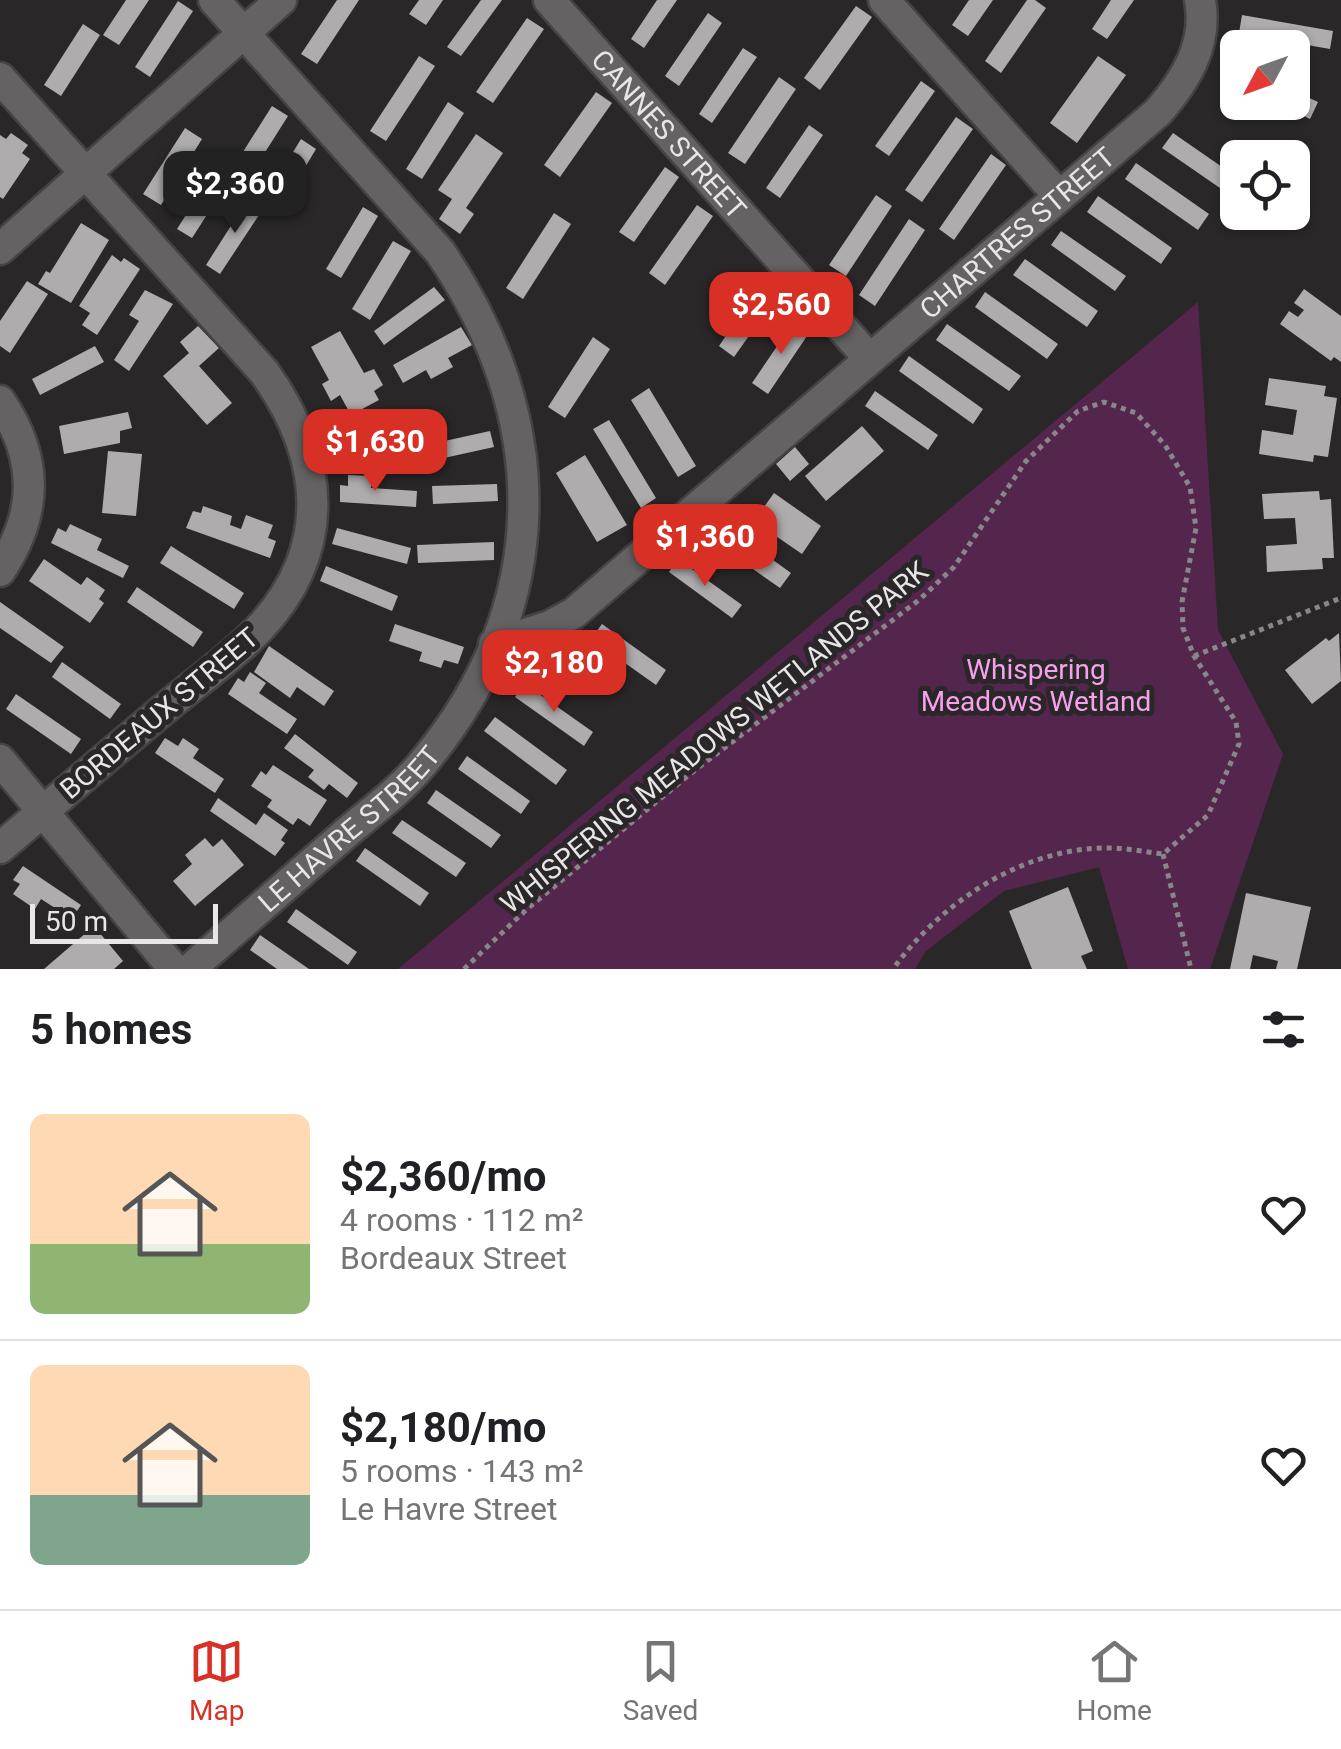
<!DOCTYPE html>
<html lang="en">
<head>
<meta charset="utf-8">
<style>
  :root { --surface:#fff; --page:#f2f2f2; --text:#202124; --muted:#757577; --line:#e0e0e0; --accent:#d93025 }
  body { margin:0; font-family:Roboto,sans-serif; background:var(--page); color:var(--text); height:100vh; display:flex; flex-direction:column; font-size:38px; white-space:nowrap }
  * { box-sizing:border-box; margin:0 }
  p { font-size:32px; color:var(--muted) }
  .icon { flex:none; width:55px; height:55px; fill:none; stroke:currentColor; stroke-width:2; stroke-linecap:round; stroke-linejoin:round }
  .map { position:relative; height:969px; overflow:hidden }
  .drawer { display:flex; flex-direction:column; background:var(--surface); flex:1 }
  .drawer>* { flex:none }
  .needle { width:65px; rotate:229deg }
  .buttons { position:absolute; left:1220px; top:30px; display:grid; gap:20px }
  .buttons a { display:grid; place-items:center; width:90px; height:90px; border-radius:15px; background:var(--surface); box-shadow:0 2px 8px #0004; font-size:50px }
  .scale { position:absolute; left:30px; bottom:25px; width:188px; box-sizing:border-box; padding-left:10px; border:5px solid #e8e6e8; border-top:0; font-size:28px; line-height:35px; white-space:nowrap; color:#e8e6e8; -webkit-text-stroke:8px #2a2729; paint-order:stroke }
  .price { position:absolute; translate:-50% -85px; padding:0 22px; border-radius:20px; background:var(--accent); color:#fff; font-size:32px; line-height:65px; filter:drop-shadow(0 2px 5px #0008) }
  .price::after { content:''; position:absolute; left:50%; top:60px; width:30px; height:22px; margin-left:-15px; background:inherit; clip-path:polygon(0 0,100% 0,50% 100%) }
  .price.active { background:#222; color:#fff }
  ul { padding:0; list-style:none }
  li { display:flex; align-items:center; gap:30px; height:250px; padding:0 30px }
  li+li { border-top:2px solid var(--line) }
  li span { display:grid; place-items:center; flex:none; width:280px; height:200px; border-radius:15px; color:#555 }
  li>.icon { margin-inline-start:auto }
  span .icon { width:120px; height:120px; fill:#fffc; stroke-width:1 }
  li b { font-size:42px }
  h2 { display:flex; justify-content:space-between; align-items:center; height:120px; padding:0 30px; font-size:42px }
  .menu { display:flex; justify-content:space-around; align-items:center; height:140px; border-top:2px solid var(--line); background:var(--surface); font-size:28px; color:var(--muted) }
  .menu a { display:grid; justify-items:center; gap:5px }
  .menu .active { color:var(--accent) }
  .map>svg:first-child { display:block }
  .green { fill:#54264e }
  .building { fill:#afacae }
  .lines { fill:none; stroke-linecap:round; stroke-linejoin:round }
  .street-casing { stroke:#454345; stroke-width:35 }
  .path { stroke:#888688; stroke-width:5; stroke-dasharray:5 5; stroke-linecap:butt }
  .street { stroke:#656264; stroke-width:30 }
  .labels { text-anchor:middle; stroke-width:10; stroke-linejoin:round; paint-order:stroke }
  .street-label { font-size:28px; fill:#e8e6e8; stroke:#2a2729 }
  .park-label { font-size:28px; fill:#f7a0eb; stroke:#2a2729 }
</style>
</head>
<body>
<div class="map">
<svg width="1341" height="969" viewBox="0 0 1341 969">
  <rect width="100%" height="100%" fill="#2a2729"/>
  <path class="green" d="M1198 302 1218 630 1283 754 1210 969H1128L1099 867 1004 891 926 951 915 969H398Z"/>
  <path class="building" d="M126 0H149L119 45 103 35Z
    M337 0H359L317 64 301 54Z
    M419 0H443L426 25 409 14Z
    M481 0H502L461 56 447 47Z
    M657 0H677L644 48 631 39Z
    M969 0H993L968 36 952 25Z
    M1027 0H1035L1046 8 1001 73 985 61Z
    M1111 0H1134L1107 39 1092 29Z
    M178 1 193 11 150 77 135 67Z
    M856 6 872 17 820 90 804 78Z
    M708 13 722 23 679 86 665 76Z
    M1242 15 1333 31 1330 49 1239 33Z
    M527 18 544 29 493 103 476 92Z
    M83 24 100 35 61 96 44 85Z
    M743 48 757 57 712 123 699 114Z
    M419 56 435 66 386 141 370 131Z
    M1098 56 1126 75 1077 143 1050 123Z
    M779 77 796 89 745 164 728 153Z
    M921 81 935 91 889 156 875 146Z
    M1292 90 1318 102 1310 119 1275 102H1292Z
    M596 92 612 103 560 177 544 165Z
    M448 102 464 113 422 179 406 169Z
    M272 106 288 116 245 184 229 174Z
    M956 117 973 129 922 202 905 190Z
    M809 125 823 135 780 198 766 188Z
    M185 128 202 139 161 205 143 194Z
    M11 133 28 145 22 153 30 159 3 199 0 197V135L6 139Z
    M1173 133 1238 178V191L1233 197 1162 148Z
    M476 134 503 153 466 208 474 214 460 234 439 219 452 199 438 190Z
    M301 139 316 149 282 206 266 197Z
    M991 154 1006 165 954 240 939 229Z
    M1136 163 1209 214 1198 230 1125 179Z
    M665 167 679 177 634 242 619 232Z
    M210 177 225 187 192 238 177 229Z
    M876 195 892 206 846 276 829 265Z
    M1098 196 1172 248 1161 264 1087 212Z
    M248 199 263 209 220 274 206 265Z
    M697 205 713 216 665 285 649 273Z
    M363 207 378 216 341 278 326 269Z
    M554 213 571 224 523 299 506 288Z
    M909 219 925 230 875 306 859 295Z
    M81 223 109 240 71 303 38 284 46 271 50 273Z
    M1061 231 1126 276 1115 291 1051 245Z
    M393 241 411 251 370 320 352 309Z
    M112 255 121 262 124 258 140 269 97 335 82 325 90 313 79 306Z
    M1025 259 1098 311 1087 327 1013 275Z
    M27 281 48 294 10 353 0 346V321Z
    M762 283 778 295 734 357 719 346Z
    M434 287 445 300 384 345 374 331Z
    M1304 289 1341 316V362L1334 357 1331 361 1280 324 1289 311 1298 317 1304 310 1294 303Z
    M145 290 173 304 129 371 114 360 139 321 129 315Z
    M985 292 1058 344 1047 359 975 307Z
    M795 320 811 330 768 394 752 383Z
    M947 324 1021 376 1009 391 936 340Z
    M198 326 219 348 199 366 232 403 207 425 163 376 189 353 180 342Z
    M461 327 472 345 448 358 453 367 431 379 426 370 403 383 393 365Z
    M340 331 364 373 374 369 383 385 374 391 379 400 351 415 340 395 331 401 322 384 329 380 311 347Z
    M593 337 610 349 565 418 548 407Z
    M95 346 104 362 40 395 32 379Z
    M909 356 983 409 973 424 899 371Z
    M1269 378 1326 386 1324 396 1337 398 1328 457 1314 455 1313 462 1259 454 1262 430 1293 435 1297 410 1265 405Z
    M649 388 696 466 678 477 631 400Z
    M875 391 938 435 928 450 865 406Z
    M128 412 132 428 120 431V443L64 454 59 426Z
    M609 420 656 498 641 508 593 429Z
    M862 426 884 451 826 501 805 476Z
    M490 431 494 447 435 460 431 444Z
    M407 433 409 450 339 459 337 443Z
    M795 447 809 464 790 481 776 464Z
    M108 451 142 454 136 516 102 513Z
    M585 455 627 525 597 542 556 473Z
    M348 475 372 476 371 488 417 491 416 507 340 502V485L348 486Z
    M497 484 498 501 433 504 432 486Z
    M1319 491 1320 500 1331 499 1334 558H1322L1323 569 1267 572 1266 546 1297 544 1295 518 1264 519 1262 494Z
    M774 493 821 526 802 554 754 521Z
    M203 506 232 516 230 525 241 529 246 515 273 525 268 538 276 541 270 558 186 528 193 511 201 513Z
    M719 521 791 573 780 588 707 537Z
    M70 524 102 539 97 550 129 566 123 578 51 543 58 528 66 532Z
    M337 528 411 548 407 564 332 544Z
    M494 542V560L418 563 417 545Z
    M171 546 244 593 234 609 160 563Z
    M44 559 81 585 87 577 105 590 99 599 104 603 90 623 29 581Z
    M678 559 742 605 732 618 669 572Z
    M326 566 398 596 392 611 320 581Z
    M137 587 203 632 193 647 127 602Z
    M0 602 64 647 51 663 0 628Z
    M395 624 464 647 458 664 444 660 441 668 419 661 422 652 389 641Z
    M602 624 666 670 656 685 591 639Z
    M1339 633 1341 681 1312 704 1285 670 1326 638 1329 641Z
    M269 646 334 691 324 706 297 687 290 698 254 672Z
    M62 662 121 704 110 719 52 677Z
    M250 672 266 683 259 693 297 719 287 734 228 694 238 678 244 682Z
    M525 684 593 732 584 746 515 697Z
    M16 694 81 739 71 754 6 709Z
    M495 717 567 770 556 785 484 731Z
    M295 734 358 783 347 798 329 784 324 790 308 777 314 770 284 748Z
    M165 738 178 746 183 738 199 749 193 758 224 779 215 793 155 753Z
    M467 756 530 801 521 814 458 769Z
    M273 765 327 800 310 826 298 818 293 825 267 807 272 800 251 786 261 771 266 775Z
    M436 790 501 835 491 848 427 803Z
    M218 798 256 825 264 813 288 830 281 840 285 843 275 856 210 811Z
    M402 820 466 863 456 877 392 833Z
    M205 838 213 847 222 839 244 865 195 906 173 881 192 864 185 855Z
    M365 848 429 893 420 906 356 861Z
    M23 866 81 905 72 919 41 899 35 909 13 894 20 884 13 880Z
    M1068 887 1093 951 1081 956 1087 969H1032L1009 911Z
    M1246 893 1311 907 1297 969H1276L1278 961 1253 955 1250 969H1230Z
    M296 909 357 952 348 965 287 922Z
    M94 926 123 961 114 969H44Z
    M260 935 309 969H277L250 950Z"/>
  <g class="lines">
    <defs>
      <g id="street">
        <path id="s1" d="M549 0 869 358"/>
        <path d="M884 0 1059 196"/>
        <path d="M0 78 264 372C325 457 334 550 258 630 230 659 195 683 164 709 109 755 55 801 0 848"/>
        <path d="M0 249 281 0"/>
        <path d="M0 401C39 459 38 513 0 571"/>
        <path id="s2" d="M494 644 550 626 574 613 1158 112C1186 80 1208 44 1200 0"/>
        <path d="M0 760 174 969"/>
        <path id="s3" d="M190 969C242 924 293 879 345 834 371 812 401 790 423 763 555 605 553 418 440 252L214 0"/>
      </g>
    </defs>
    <use href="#street" class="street-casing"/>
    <path class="path" d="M1194 656 1341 598
      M1163 854 1191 969
      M464 969 527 909 690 774 919 600 954 567 1026 461 1078 411 1104 402 1136 413 1165 445 1190 487 1196 528 1182 602 1183 628 1194 656 1236 722 1239 744 1208 815 1163 854C1145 852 1127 848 1109 848 1024 847 941 902 893 969"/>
    <use href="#street" class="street"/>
  </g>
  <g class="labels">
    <g class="street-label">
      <text dy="10" stroke="none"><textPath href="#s1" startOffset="180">CANNES STREET</textPath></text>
      <text dy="10" stroke="none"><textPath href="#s2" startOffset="670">CHARTRES STREET</textPath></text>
      <text transform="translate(159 713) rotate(-40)" y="10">BORDEAUX STREET</text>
      <text transform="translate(714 737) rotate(-39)" y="10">WHISPERING MEADOWS WETLANDS PARK</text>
      <text dy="10" stroke="none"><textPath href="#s3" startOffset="212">LE HAVRE STREET</textPath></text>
    </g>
    <g class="park-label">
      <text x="1036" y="679">Whispering<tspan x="1036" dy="32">Meadows Wetland</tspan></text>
    </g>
  </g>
</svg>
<div class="buttons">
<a><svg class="needle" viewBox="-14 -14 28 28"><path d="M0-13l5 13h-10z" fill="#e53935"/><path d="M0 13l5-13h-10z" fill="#757577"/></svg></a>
<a><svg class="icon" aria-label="locate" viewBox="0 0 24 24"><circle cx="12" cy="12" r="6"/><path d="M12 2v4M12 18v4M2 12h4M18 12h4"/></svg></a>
</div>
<div class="scale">50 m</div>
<b class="price active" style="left:235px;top:236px">$2,360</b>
<b class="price" style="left:781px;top:357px">$2,560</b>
<b class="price" style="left:375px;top:494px">$1,630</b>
<b class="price" style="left:705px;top:589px">$1,360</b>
<b class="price" style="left:554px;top:715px">$2,180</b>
</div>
<section class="drawer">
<h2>5 homes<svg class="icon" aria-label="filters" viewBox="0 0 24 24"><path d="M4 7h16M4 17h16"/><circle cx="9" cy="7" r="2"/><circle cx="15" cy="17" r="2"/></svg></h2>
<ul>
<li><span style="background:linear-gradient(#ffd9b3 65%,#8fb573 0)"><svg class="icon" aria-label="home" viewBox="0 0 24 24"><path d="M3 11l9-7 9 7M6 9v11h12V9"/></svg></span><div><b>$2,360/mo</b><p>4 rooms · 112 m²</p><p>Bordeaux Street</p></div><svg class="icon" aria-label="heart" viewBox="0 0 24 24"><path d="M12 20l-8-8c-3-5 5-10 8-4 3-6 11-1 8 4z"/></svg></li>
<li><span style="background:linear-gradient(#ffd9b3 65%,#7fa58c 0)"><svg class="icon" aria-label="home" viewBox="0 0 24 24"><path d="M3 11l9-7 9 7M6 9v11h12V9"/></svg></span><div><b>$2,180/mo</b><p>5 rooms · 143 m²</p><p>Le Havre Street</p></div><svg class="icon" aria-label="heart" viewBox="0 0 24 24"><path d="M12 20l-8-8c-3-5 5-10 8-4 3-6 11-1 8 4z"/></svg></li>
</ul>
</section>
<nav class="menu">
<a class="active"><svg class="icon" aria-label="map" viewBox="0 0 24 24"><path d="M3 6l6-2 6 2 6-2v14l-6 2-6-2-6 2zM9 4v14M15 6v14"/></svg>Map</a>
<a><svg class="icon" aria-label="saved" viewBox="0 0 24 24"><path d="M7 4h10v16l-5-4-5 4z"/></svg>Saved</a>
<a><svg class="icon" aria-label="home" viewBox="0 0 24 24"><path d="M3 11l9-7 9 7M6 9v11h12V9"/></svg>Home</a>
</nav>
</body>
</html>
